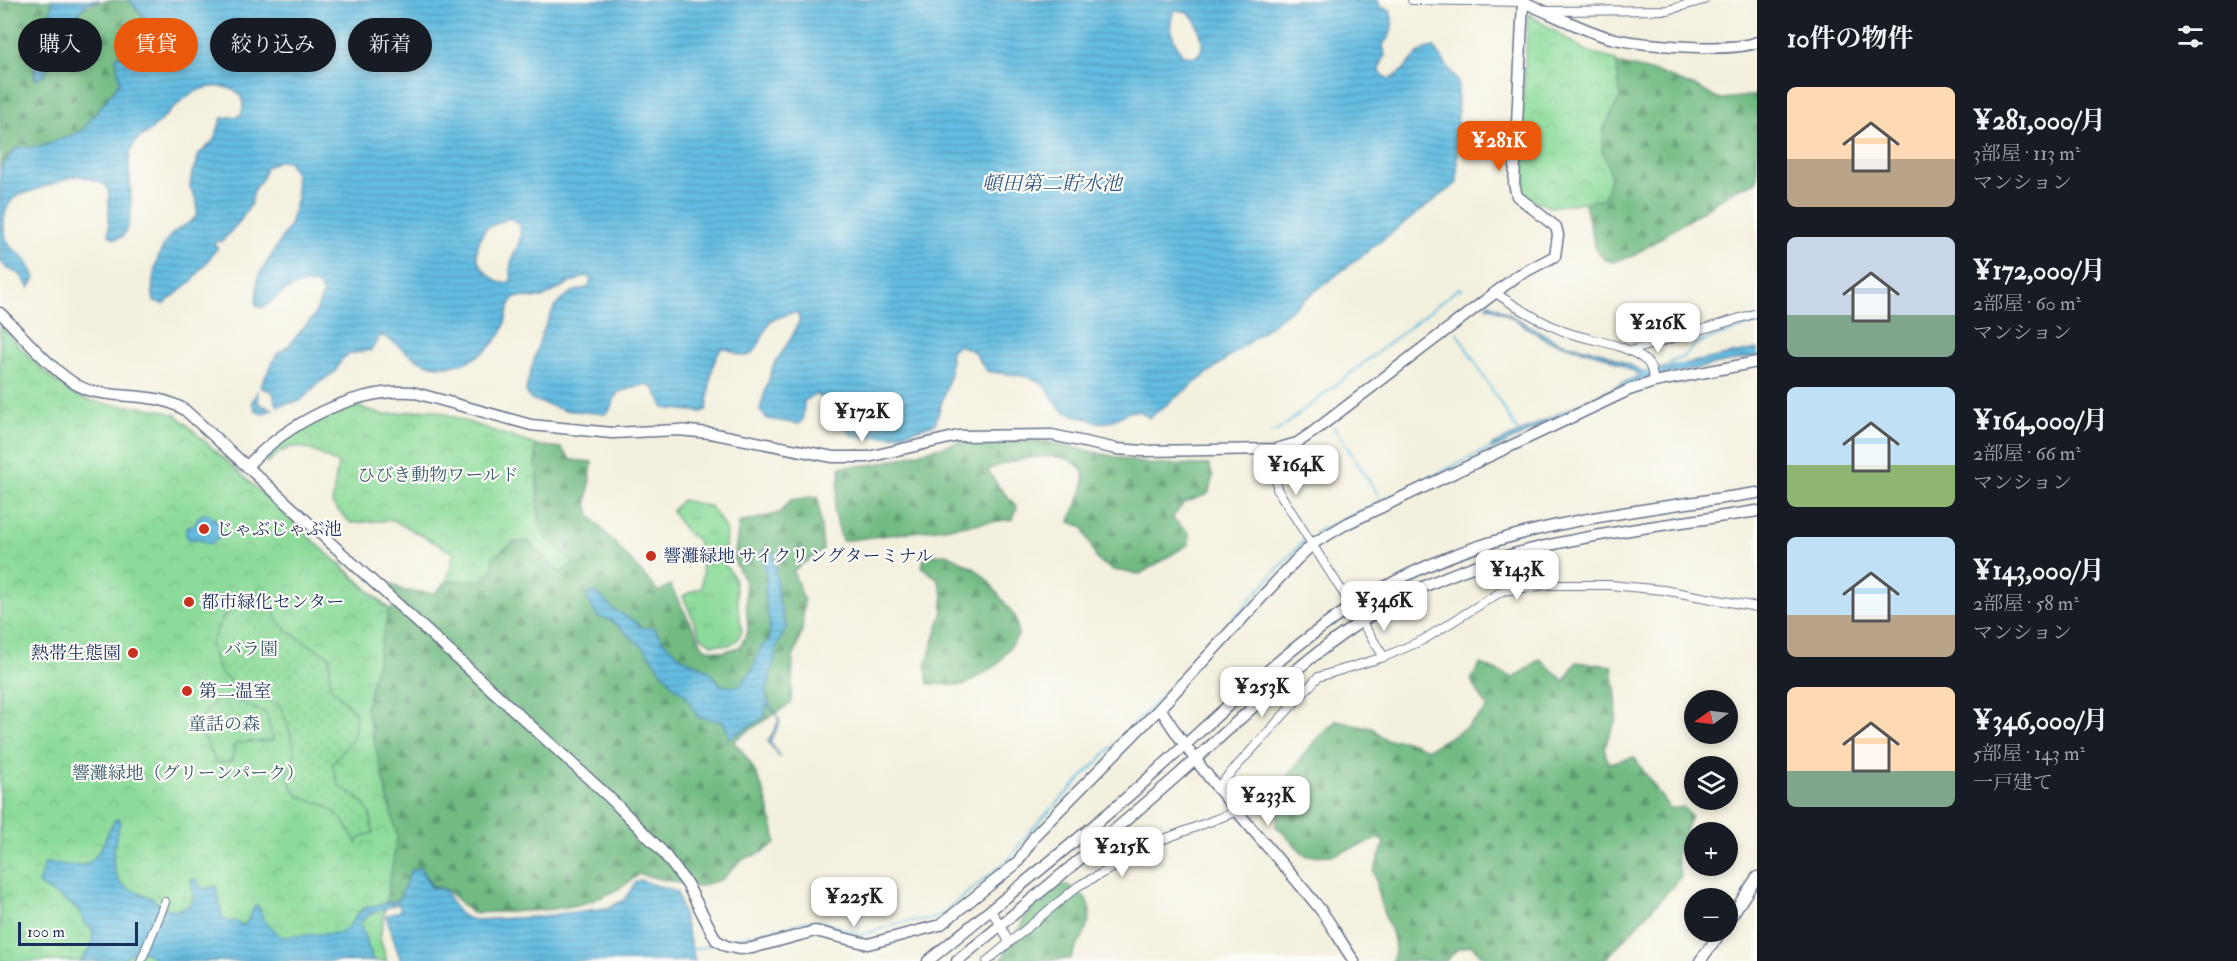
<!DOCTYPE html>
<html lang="ja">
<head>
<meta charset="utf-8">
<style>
  :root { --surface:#171b24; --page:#20242c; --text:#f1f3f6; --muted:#9ea1a6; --accent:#ea580c }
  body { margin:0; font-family:"IM FELL Double Pica","Noto Serif JP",serif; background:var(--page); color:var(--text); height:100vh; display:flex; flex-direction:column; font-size:22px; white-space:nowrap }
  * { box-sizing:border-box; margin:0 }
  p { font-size:20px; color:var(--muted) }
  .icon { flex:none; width:33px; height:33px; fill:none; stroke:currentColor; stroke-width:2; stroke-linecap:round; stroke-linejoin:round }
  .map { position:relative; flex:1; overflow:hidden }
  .drawer { display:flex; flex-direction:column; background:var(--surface); width:480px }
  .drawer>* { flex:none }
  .guide { position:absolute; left:18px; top:18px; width:570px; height:54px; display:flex; gap:12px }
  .needle { width:39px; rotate:256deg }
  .buttons { position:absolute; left:1684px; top:690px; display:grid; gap:12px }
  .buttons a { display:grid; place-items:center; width:54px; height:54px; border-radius:50%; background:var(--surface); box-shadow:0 3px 9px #0003; font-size:30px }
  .scale { position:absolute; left:18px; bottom:15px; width:120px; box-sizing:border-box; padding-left:6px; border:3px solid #1b2f5e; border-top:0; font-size:16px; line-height:21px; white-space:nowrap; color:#1b2f5e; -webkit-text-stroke:4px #fdfcf7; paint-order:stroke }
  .price { position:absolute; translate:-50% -51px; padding:0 14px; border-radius:12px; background:#fff; color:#222; font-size:20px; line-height:39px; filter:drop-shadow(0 2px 3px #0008) }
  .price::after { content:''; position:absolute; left:50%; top:36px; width:18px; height:14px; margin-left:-9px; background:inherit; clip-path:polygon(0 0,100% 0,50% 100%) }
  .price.current { background:var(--accent); color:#fff }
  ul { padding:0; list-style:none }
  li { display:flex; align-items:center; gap:18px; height:150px; padding:0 30px }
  li span { display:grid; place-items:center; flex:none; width:168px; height:120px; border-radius:9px; color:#555 }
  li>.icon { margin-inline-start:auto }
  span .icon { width:72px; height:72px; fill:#fffc; stroke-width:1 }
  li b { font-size:26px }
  h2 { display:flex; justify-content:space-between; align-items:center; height:72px; padding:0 30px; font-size:26px }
  .tag { padding:0 21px; border-radius:27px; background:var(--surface); box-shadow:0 3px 9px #0003; font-size:21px; line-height:54px }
  .tag.current { background:var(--accent); color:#fff }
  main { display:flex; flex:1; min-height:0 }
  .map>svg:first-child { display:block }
  .grass { fill:url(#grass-tufts); stroke:#54857c; stroke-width:1.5 }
  .forest { fill:url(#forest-firs); stroke:#467570; stroke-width:1.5 }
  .park { fill:url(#park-crowns); stroke:#54857c; stroke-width:1.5 }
  .garden { fill:url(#garden-dots); stroke:#54857c; stroke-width:1.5 }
  .water { fill:url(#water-rules); stroke:#4076a0; stroke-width:1.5; fill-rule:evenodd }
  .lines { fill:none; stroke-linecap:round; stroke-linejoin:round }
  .stream { stroke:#64bde1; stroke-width:2 }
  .street-casing { stroke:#67738b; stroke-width:10 }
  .secondary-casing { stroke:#67738b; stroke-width:13 }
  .street { stroke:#fff; stroke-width:8 }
  .secondary { stroke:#fff; stroke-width:10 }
  .poi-dot { fill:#c8321e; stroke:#fdfcf7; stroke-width:2 }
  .labels { text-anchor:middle; stroke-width:4.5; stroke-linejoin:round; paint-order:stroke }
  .park-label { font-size:18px; fill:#375a6d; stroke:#fdfcf7 }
  .poi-label { font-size:18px; fill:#1b2f5e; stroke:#fdfcf7; text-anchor:start }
  .water-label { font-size:20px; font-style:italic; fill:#315a85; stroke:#fdfcf7 }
</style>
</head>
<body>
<main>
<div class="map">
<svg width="1757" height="961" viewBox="0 0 1757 961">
  <defs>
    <pattern id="grass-tufts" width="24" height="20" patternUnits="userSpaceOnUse" patternTransform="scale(1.5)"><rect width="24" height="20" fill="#8cdb9a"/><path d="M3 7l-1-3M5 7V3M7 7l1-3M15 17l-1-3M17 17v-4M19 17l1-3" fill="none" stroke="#78bc87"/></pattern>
    <pattern id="forest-firs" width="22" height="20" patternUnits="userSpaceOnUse" patternTransform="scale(1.5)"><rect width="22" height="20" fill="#71bb82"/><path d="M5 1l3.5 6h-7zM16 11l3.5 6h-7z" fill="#5c986e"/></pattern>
    <pattern id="park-crowns" width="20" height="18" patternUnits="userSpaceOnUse" patternTransform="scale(1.5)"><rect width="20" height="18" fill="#8cdb9a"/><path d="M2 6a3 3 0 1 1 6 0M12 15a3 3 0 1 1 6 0" fill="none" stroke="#78bc87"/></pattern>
    <pattern id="garden-dots" width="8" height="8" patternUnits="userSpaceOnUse" patternTransform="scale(1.5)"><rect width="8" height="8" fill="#8cdb9a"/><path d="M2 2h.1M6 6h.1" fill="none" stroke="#78bc87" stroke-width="1.8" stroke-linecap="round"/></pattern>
    <pattern id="water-rules" width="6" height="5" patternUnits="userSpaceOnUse" patternTransform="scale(1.5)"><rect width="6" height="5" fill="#64bde1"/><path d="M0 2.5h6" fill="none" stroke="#529aba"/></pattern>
  </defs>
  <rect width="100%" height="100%" fill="#fdfcf7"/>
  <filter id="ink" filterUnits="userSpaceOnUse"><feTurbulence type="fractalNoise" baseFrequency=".0167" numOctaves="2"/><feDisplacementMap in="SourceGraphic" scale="12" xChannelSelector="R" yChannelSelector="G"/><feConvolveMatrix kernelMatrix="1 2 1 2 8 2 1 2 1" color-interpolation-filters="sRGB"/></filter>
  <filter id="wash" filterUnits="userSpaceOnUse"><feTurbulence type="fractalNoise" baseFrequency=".008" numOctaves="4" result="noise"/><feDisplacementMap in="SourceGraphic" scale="24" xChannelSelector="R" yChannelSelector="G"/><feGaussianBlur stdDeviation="1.35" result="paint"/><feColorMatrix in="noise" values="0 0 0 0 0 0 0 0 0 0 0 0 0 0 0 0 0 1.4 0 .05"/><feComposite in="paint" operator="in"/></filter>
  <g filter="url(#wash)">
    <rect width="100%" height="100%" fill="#f3f0de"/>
    <path class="grass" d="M682 500 711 507 726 529 725 565 734 577 742 631 737 640 729 645 712 644 700 636 683 596 701 588 703 573 697 540 685 531 672 511Z"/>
    <path class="forest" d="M0 0H53L46 29 33 49 34 78 51 63 81 10C94 0 113 0 130 1L150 26 154 38C147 57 135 49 120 53L117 62 120 82 82 131 41 147 16 148 0 169Z
      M1612 62 1659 73 1701 89 1715 98 1723 99 1757 95V181L1734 190 1633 256 1612 262 1604 259 1596 249 1576 168Z
      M987 439 1049 442 1147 464 1209 465 1213 476 1208 494 1184 503 1172 518 1189 533V544L1140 574 1113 570 1097 560 1083 527 1070 522C1073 506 1085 496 1084 478 1081 443 1007 459 988 470L998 486 1017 507 1013 519 842 541 834 511 841 467 878 464 956 443Z
      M535 445 561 448 571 460 592 462 587 503 590 516 659 592 670 585 704 648 723 652 740 647 748 631 745 582 734 560 739 523 780 513 791 500 818 496 823 550 793 571 804 600 802 632 793 657 791 703 733 741C760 767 770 808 776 843L761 853 742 859 722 879 697 887 639 874C591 916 532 910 472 913L444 888 432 886 420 867 411 871 399 900 374 907 0 826 339 563 390 610 399 603 392 595 388 582 404 591 435 593 447 581 484 580 492 568 493 557 514 542 528 541 560 573 573 563 546 538 539 522Z
      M947 554 977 570 989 582 1016 618 1018 636 998 664 965 685 928 684 926 665 943 611V595L938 579 922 567 925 556Z
      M1540 659 1564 681 1576 662 1612 666C1613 681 1619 704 1616 719 1611 736 1599 745 1609 763L1634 757 1670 809 1683 807 1691 816 1676 855 1681 877 1604 961C1587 961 1566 957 1550 961H1487L1471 945 1456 950 1446 961H1392L1395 952 1394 940 1383 911 1374 871 1384 844 1381 838 1333 855 1306 856 1276 826 1285 779 1317 738 1337 720 1372 728 1386 740H1403L1428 749 1467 727 1488 708 1471 680 1480 664 1514 678Z
      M1056 884C1074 884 1094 899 1089 920 1087 933 1076 947 1070 959L1001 961 1037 895Z"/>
    <path class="park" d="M1528 14 1586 51 1616 60 1620 97 1604 127 1602 150 1611 175 1604 199 1550 207 1521 195 1517 187Z
      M0 326C23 349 54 388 85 399 114 409 147 403 176 415L389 610 366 707 397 837 380 939 387 961H0Z
      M351 404 383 415 431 409 535 445 539 522 546 538 574 563 560 573 528 541 514 542 493 557V568L484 580 447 581 454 553 393 520 351 523 332 504 338 463C306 449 296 435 267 463L263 459C285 432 320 419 351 404Z"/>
    <path class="garden" d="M267 591C270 627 303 642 330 656V686L356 713 354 736 332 764 339 786C363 800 371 805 373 833L361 837 357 844C349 830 340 812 324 805 312 800 300 801 293 789 282 770 295 765 294 749 293 735 284 718 280 705L241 689 220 673 210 645 222 619 233 606 244 604 253 596Z
      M219 696 222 701 232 699 266 713 273 740C258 744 252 739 234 745L232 761 216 763 206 740 193 727Z"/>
    <path class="water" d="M53 0H100L88 3 81 10 44 74 36 80 33 49 46 29Z
      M128 0H1378L1380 7 1390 10C1394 24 1393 34 1383 44L1385 56 1379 69 1382 75 1389 79C1408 73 1413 49 1434 47L1458 82 1457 183 1149 418C1130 397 1116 430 1095 421 1085 417 1069 416 1061 409 1053 402 1050 390 1041 383 1027 373 1004 375 987 371L973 351 959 345 951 350 950 375 935 424 894 436H852C836 418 840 408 816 394L804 401 803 420 799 424 768 419 760 411C760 407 773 367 774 364 783 350 793 338 799 322V316L795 312 771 320C764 329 758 356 745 356 738 356 731 349 722 348 709 363 710 390 707 409L702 412 664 408 655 390 647 384 618 392 609 411 605 414 563 410 530 399 526 391 528 380 542 333 555 306 570 293 589 287 591 279 587 276 569 283 542 298 515 297C505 307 508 324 500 335 480 362 446 376 415 358 403 351 393 340 381 335L371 350 349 354 341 360 335 372 321 381 300 401 278 406 275 402 273 392 260 387 277 354 289 345 314 316 323 294 318 285C298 278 277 296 263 308L256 305 258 277 290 225 297 198 295 173 288 161H278L266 167 262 179 254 189 251 204 240 221 221 242 217 240 214 245 218 247 193 280 164 304 154 301C149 283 158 248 171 235 179 226 191 225 197 215V201L190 187 192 172 197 164 198 155 214 140 222 118 240 116C244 110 244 101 239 94 236 90 228 88 223 87 191 82 170 113 150 131 145 135 139 137 135 142 119 165 143 208 122 237L115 239 109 235V193L105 184 78 175 17 196C2 206 0 231 10 246 14 251 20 253 24 258 29 263 32 272 35 278L29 288 20 274 6 268 0 260V169L16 148 41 147 82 131 120 82 116 57 126 52C172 59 148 14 128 0ZM1175 10 1188 12C1202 24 1213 66 1183 55 1174 44 1166 23 1175 10ZM510 218 519 225C524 241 515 248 511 263 509 270 514 275 510 282L500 283C477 268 469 254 486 228Z
      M1489 303 1558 342 1602 352 1644 372 1757 349V356L1641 380 1493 449 1491 446 1640 375 1607 357 1546 340 1506 314 1487 306Z
      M257 392 259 404 273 409 262 414 256 411 252 402Z
      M205 513 220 523 221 536 210 544 197 539 189 540 186 534V527L195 524 198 517Z
      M766 550 774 552 779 601 786 628 777 646 766 694C767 705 776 711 780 722L770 742 781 758 768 742 779 721 775 712 766 704 765 717 728 739V732L723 722 698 717 685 695 672 684 643 647 612 621 597 616 586 597 589 593 596 592 613 609 636 622 641 628H654L664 642 682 658 707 669 721 685 734 687 741 684 752 670 761 647 769 640 770 624 765 600 766 573 761 551Z
      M116 819H120V822C115 841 106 869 123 885 130 891 141 893 149 897 168 908 168 915 190 905L194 897 191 880 195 879 203 890 216 886 222 918 230 922 235 921 241 925 246 923 255 906H258L264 920 281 937 339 933 347 928 362 909 399 900 411 870 420 868 431 887 446 891C454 906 457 918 476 920L535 917 608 908 624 900 636 882 640 880 677 892 695 961H401L386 916 400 911 399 903 368 915 360 923 373 961H156C147 950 131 946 123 961H81L92 945 93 930 84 923 79 909 38 884 45 863C56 863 64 865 74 866 101 868 104 834 116 819Z"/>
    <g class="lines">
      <path class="stream" d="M1457 333 1517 430
        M1669 363 1683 357 1697 343 1757 323
        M1333 426 1379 496
        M1269 432H1276L1459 288 1461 290
        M1315 533 1493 447
        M730 940 810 921H820L861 935 904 922 936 918 1007 861 1030 831 1180 677 1305 539
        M692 950 712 945"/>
    </g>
  </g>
  <g filter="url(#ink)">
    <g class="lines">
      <defs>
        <path id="street" d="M1412 0 1523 2
          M1547 11 1668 10 1704 0
          M1494 292C1516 307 1538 320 1563 331 1589 341 1624 342 1646 361 1652 366 1652 374 1654 382
          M1630 351 1757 313
          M1276 449 1277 489 1384 657
          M1216 789 1318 677 1384 657 1423 640 1502 591 1547 585H1610L1663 590 1757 607
          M990 910 1001 925 1009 943
          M141 961 165 902
          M987 961 1078 886 1112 868 1138 849 1235 812"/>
        <path id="secondary" d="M0 313C23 335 61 383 91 391 123 399 156 392 185 410L610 798 662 851 687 884 716 940 726 946 739 949 752 948 815 931 868 944 940 925 1017 863 1036 834 1160 708 1297 559 1314 543 1348 523 1629 390 1654 382 1757 362
          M247 466C287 424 353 388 412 392L531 425 612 433 678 430 710 433 833 457H868L958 436 1052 435 1117 449 1143 451 1276 449 1297 443 1313 432 1517 276 1555 256 1558 235 1556 227 1517 196 1514 184 1523 2C1550 13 1578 28 1607 37 1635 45 1733 53 1757 42
          M1160 708C1206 782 1262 838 1316 904 1331 922 1341 943 1354 961
          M1728 921 1757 877
          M928 961C991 909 1056 858 1118 805 1217 721 1306 618 1427 566 1531 520 1646 510 1757 493
          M957 961C1031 900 1106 839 1178 775 1255 707 1327 632 1421 588 1526 538 1644 529 1757 511
          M1700 961 1721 932"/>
      </defs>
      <use href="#street" class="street-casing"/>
      <use href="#secondary" class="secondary-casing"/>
      <use href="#street" class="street"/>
      <use href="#secondary" class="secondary"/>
    </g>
  </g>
  <g class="poi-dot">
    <circle cx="204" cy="529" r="6"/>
    <circle cx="651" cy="556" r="6"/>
    <circle cx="189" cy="602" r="6"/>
    <circle cx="133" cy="653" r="6"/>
    <circle cx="187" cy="691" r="6"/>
  </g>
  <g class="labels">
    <g class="park-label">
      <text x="438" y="481">ひびき動物ワールド</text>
      <text x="251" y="655">バラ園</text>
      <text x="224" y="730">童話の森</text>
      <text x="188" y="779">響灘緑地（グリーンパーク）</text>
    </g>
    <g class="poi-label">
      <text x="216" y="535">じゃぶじゃぶ池</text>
      <text x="663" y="562">響灘緑地 サイクリングターミナル</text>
      <text x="201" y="608">都市緑化センター</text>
      <text x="121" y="659" text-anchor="end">熱帯生態園</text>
      <text x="199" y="697">第二温室</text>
    </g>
    <g class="water-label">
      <text x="1052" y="190">頓田第二貯水池</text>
    </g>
  </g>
</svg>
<div class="buttons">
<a><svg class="needle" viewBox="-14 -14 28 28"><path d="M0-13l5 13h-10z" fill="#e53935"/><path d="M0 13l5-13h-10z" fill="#9ea1a6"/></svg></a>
<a><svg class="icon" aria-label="layers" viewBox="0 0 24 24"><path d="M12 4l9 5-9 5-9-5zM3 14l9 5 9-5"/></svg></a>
<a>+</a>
<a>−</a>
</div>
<div class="scale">100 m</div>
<b class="price current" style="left:1499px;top:172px">¥281K</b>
<b class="price" style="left:1658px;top:354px">¥216K</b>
<b class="price" style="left:862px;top:443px">¥172K</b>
<b class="price" style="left:1296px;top:496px">¥164K</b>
<b class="price" style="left:1517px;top:601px">¥143K</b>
<b class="price" style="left:1384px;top:632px">¥346K</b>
<b class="price" style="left:1262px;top:718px">¥253K</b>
<b class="price" style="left:1268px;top:827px">¥233K</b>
<b class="price" style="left:1122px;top:878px">¥215K</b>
<b class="price" style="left:854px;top:928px">¥225K</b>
<div class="guide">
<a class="tag">購入</a>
<a class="tag current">賃貸</a>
<a class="tag">絞り込み</a>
<a class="tag">新着</a>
</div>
</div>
<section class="drawer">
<h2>10件の物件<svg class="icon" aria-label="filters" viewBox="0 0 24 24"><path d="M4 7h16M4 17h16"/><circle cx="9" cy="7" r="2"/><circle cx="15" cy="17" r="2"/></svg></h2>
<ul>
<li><span style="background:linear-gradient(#ffd9b3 60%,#b9a48a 0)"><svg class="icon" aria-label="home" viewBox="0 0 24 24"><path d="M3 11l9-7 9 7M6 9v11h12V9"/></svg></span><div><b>¥281,000/月</b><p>3部屋 · 113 m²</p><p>マンション</p></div></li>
<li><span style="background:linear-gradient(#c9d6e8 65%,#7fa58c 0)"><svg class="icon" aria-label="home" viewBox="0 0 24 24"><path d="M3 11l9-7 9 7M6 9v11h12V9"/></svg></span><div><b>¥172,000/月</b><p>2部屋 · 60 m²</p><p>マンション</p></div></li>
<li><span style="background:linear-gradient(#bfe0f5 65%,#8fb573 0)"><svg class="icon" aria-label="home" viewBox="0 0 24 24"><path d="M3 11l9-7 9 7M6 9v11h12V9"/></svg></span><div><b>¥164,000/月</b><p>2部屋 · 66 m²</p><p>マンション</p></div></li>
<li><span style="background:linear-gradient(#bfe0f5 65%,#b9a48a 0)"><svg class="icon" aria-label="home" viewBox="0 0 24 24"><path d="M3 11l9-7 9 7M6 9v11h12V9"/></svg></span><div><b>¥143,000/月</b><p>2部屋 · 58 m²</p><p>マンション</p></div></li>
<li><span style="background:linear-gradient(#ffd9b3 70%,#7fa58c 0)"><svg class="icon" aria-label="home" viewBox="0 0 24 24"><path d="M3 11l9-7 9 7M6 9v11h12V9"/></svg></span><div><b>¥346,000/月</b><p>5部屋 · 143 m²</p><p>一戸建て</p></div></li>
</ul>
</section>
</main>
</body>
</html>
